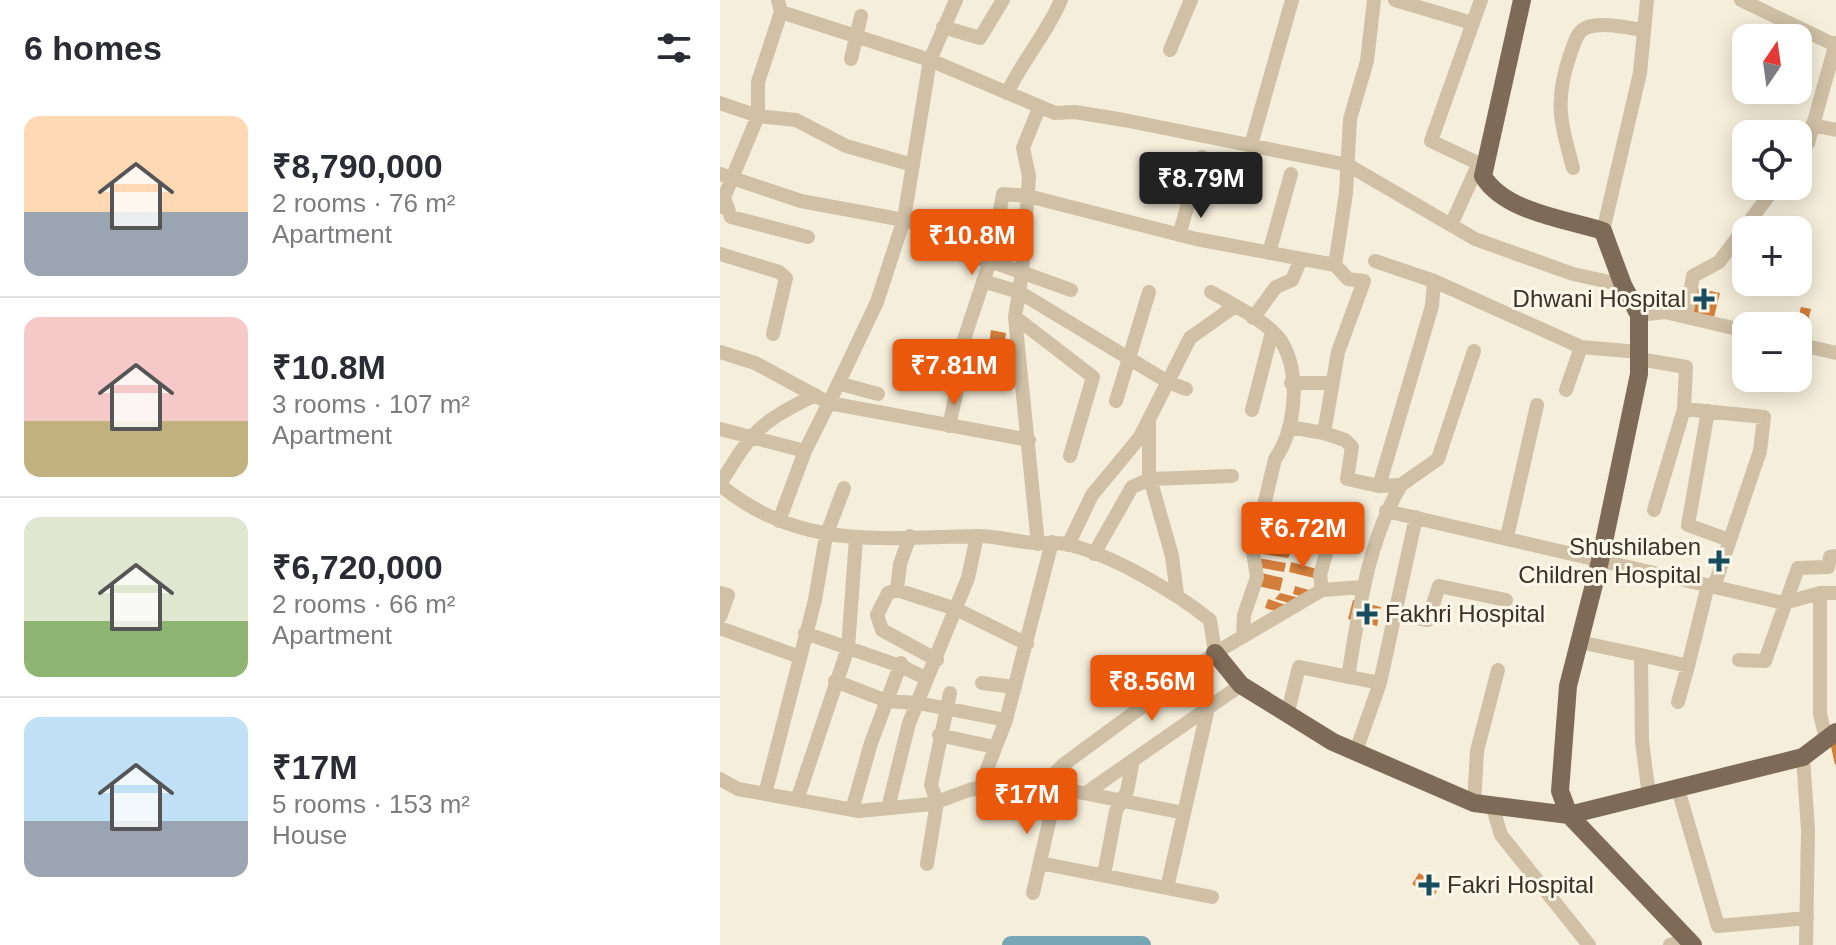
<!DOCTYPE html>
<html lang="en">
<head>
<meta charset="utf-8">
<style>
  :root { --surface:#fff; --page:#f7f7f7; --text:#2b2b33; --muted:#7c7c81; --line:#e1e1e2; --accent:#ea580c }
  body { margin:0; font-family:Arial,sans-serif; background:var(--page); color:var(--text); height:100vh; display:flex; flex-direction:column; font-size:30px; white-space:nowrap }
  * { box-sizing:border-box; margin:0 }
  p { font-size:26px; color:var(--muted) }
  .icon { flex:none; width:44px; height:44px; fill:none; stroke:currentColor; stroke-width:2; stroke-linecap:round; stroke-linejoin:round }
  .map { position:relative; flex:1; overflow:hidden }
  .side { display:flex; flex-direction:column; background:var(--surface); width:720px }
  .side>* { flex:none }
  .needle { width:52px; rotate:13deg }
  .buttons { position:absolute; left:1012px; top:24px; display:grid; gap:16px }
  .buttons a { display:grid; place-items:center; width:80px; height:80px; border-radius:16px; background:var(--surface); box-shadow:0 4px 20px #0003; font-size:40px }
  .price { position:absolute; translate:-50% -68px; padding:0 18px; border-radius:8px; background:var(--accent); color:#fff; font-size:26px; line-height:52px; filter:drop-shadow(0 2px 4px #0008) }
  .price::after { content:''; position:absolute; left:50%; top:48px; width:24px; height:18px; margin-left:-12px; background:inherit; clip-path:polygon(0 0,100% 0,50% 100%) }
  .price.selected { background:#222; color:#fff }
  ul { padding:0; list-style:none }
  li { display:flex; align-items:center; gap:24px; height:200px; padding:0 24px }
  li+li { border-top:2px solid var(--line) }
  li span { display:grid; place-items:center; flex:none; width:224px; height:160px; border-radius:16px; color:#555 }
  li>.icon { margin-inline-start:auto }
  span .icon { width:96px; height:96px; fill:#fffc; stroke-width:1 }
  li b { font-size:34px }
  h2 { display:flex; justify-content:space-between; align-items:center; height:96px; padding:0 24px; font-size:34px }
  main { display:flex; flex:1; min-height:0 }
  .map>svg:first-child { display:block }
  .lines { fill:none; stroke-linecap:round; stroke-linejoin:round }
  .river { stroke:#77a6b5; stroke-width:18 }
  .building { fill:#d37e3b }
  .minor { stroke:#cfc0a6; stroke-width:14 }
  .major { stroke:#7d6b57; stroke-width:18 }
  .poi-dot { fill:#184d60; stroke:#fcf7e8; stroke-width:3 }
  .labels { text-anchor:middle; stroke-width:6; stroke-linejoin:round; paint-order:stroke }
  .poi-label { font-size:24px; fill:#3a3127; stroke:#fcf7e8; text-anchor:end }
</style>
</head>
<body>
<main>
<section class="side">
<h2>6 homes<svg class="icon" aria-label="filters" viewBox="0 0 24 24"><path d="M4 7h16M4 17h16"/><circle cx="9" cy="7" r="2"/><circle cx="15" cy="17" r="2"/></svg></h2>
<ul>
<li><span style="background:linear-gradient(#ffd9b3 60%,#9aa5b1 0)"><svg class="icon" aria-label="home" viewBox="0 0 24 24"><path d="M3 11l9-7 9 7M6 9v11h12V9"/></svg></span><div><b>₹8,790,000</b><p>2 rooms · 76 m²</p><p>Apartment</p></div></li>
<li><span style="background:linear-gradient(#f6c9c9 65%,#c2b280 0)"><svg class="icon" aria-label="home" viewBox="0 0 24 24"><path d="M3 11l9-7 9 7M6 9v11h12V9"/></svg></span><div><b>₹10.8M</b><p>3 rooms · 107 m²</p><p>Apartment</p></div></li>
<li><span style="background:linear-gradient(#dfe7d0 65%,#8fb573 0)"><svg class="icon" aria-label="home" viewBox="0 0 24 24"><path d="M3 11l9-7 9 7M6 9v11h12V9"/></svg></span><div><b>₹6,720,000</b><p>2 rooms · 66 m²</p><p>Apartment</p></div></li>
<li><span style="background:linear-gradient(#bfe0f5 65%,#9aa5b1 0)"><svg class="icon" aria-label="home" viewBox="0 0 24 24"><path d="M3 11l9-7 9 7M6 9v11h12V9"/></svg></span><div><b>₹17M</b><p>5 rooms · 153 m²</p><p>House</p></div></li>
</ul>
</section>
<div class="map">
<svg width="1116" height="945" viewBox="0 0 1116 945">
  <rect width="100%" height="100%" fill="#f5eedb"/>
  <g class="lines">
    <path class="river" d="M291 945H422"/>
  </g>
  <path class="building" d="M977 288 1000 293 993 321 970 315Z
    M1081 307 1091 309 1082 345 1078 344 1076 326Z
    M271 330 286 333 284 349 269 346Z
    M537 544 572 550 568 558 536 553Z
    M538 558 566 563 564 572 536 567Z
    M571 562 597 569 594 578 569 572Z
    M542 573 563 578 560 591 538 586Z
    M575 586 589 590 587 598 573 594Z
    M560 593 580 598 576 605 555 599Z
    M548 599 569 606 561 613 545 608Z
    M633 600 661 607 657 626 628 619Z
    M1116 740V764L1115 765 1110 742Z
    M699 873 720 886 713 897 692 884Z"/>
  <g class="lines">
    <path class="minor" d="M675 0 752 23
      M761 0 711 141 764 166
      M1021 0 1115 45
      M61 12 210 60 335 113 355 112 404 120 628 165 755 239 853 274 903 285
      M223 27 260 38 283 0
      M450 50 471 0
      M131 59 141 16
      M287 93C303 60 327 33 341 0
      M0 103 38 116 76 120 126 146 193 165
      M1092 125 1116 130
      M531 145 572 0
      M1078 156 1088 143 1116 43
      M853 168C840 120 834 100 851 52 855 42 857 30 868 27 883 22 908 28 924 30
      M0 174 81 201 216 226 212 248 270 261 351 290
      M4 198 11 217 88 237
      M0 207 38 116V82L61 12 58 0
      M731 225 759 163
      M883 231 920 73 927 0
      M459 235 482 157
      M549 253 571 174
      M0 254 59 272 66 278 53 334
      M655 261 714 281 861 347 919 352
      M615 265 626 193 630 119 647 61 654 0
      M263 281 299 292 448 382 466 389
      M491 292C510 303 550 323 561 341 581 373 576 429 555 459L533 552 537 577 524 615 523 637
      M919 315 945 312 1026 331
      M295 317 373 377 350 456
      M966 317 973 276 999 262 1056 186
      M533 318 556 287 572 280 581 259
      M1078 344 1116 353
      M0 352 35 363 109 403 157 302 184 219 210 60 236 0
      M919 359 966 367 964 409 934 510
      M571 383H611
      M121 384 158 394
      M846 390 861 347
      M396 401 429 292
      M964 409 1044 417 1040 451 994 587
      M532 410 552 332
      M988 411 968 525 1009 540
      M429 422V475L452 556 457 594
      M229 426 236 394 230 382 270 261 283 194 308 196 476 239 615 265 628 279 644 281 618 352 604 433 569 427
      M0 429 85 451
      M604 433 625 440 632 447 627 479 659 486 681 485C647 543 639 611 628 677
      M0 484C33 430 39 423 95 395
      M0 485C79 550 159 538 255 536 275 535 295 542 315 543 325 544 335 542 345 544 390 553 455 592 490 620L495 653
      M681 485 718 459 754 351
      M659 486 712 306 714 281
      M666 511 1064 603 1100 593H1116
      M59 521 85 451 109 403 309 440
      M787 537 817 405
      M318 544 295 317 302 273 309 176 303 148 319 108
      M348 545 372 495 420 437 470 338 515 306
      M374 554 412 487 430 479 512 476
      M177 590 180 564 190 536
      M602 590 600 575 617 514
      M0 593 8 595 0 617
      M1100 593V714L1106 739
      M674 614 708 620 719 586 786 600
      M0 628 77 656
      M85 633 183 667 207 679
      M859 642 921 655 922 742 929 796
      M921 655 968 666 988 585
      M217 660 162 630 157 615 168 593 177 590 236 609 307 644
      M1019 660 1045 661 1078 568 1108 567 1110 557 1116 556
      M115 681 167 701 198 703 286 720
      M262 683 295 687
      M958 702 968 666
      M568 711 579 667 660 683
      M219 735 274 747
      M636 751 660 683 696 517
      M1083 757 1088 830 1086 945
      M0 779 18 789 139 811 211 804 252 789 287 792 323 785 343 765 495 653 602 590 643 587
      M323 785 464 813
      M958 789 998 926 1087 918
      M259 790 286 720 332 542
      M366 793 521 685
      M45 794 95 600 106 536 124 488
      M78 797 128 648 136 538
      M754 803 757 751 778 670
      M772 805 781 835 869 945
      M168 808 189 723 248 578 257 536
      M132 810 151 743 181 663
      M320 863 492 897
      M207 864 217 802 211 785 230 693
      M384 875 396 811 407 791 413 760
      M447 888 488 708
      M313 893 337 787
      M950 945 970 939"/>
    <path class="major" d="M802 0 763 176C784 212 846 219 883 231L903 285 919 315V374L880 561 848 686 840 791 849 815 973 945
      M495 653 521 685 613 742 754 803 849 815 1083 757 1116 732"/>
  </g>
  <g class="poi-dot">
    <path d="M980 287h8v8h8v8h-8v8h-8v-8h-8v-8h8z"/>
    <path d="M995 549h8v8h8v8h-8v8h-8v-8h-8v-8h8z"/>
    <path d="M643 602h8v8h8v8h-8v8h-8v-8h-8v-8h8z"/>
    <path d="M705 873h8v8h8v8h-8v8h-8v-8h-8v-8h8z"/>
  </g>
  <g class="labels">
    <g class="poi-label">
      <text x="966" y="307">Dhwani Hospital</text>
      <text x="981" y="555">Shushilaben<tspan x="981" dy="28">Children Hospital</tspan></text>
      <text x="665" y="622" text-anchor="start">Fakhri Hospital</text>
      <text x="727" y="893" text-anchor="start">Fakri Hospital</text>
    </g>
  </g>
</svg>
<div class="buttons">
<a><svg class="needle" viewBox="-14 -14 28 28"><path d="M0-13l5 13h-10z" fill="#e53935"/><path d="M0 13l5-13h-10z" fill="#7c7c81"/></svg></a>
<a><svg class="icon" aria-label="locate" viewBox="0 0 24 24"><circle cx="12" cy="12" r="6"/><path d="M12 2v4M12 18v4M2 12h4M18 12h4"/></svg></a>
<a>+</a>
<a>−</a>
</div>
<b class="price selected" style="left:481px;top:220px">₹8.79M</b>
<b class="price" style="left:252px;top:277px">₹10.8M</b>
<b class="price" style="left:234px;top:407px">₹7.81M</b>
<b class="price" style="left:583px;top:570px">₹6.72M</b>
<b class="price" style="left:432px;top:723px">₹8.56M</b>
<b class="price" style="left:307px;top:836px">₹17M</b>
</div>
</main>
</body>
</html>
